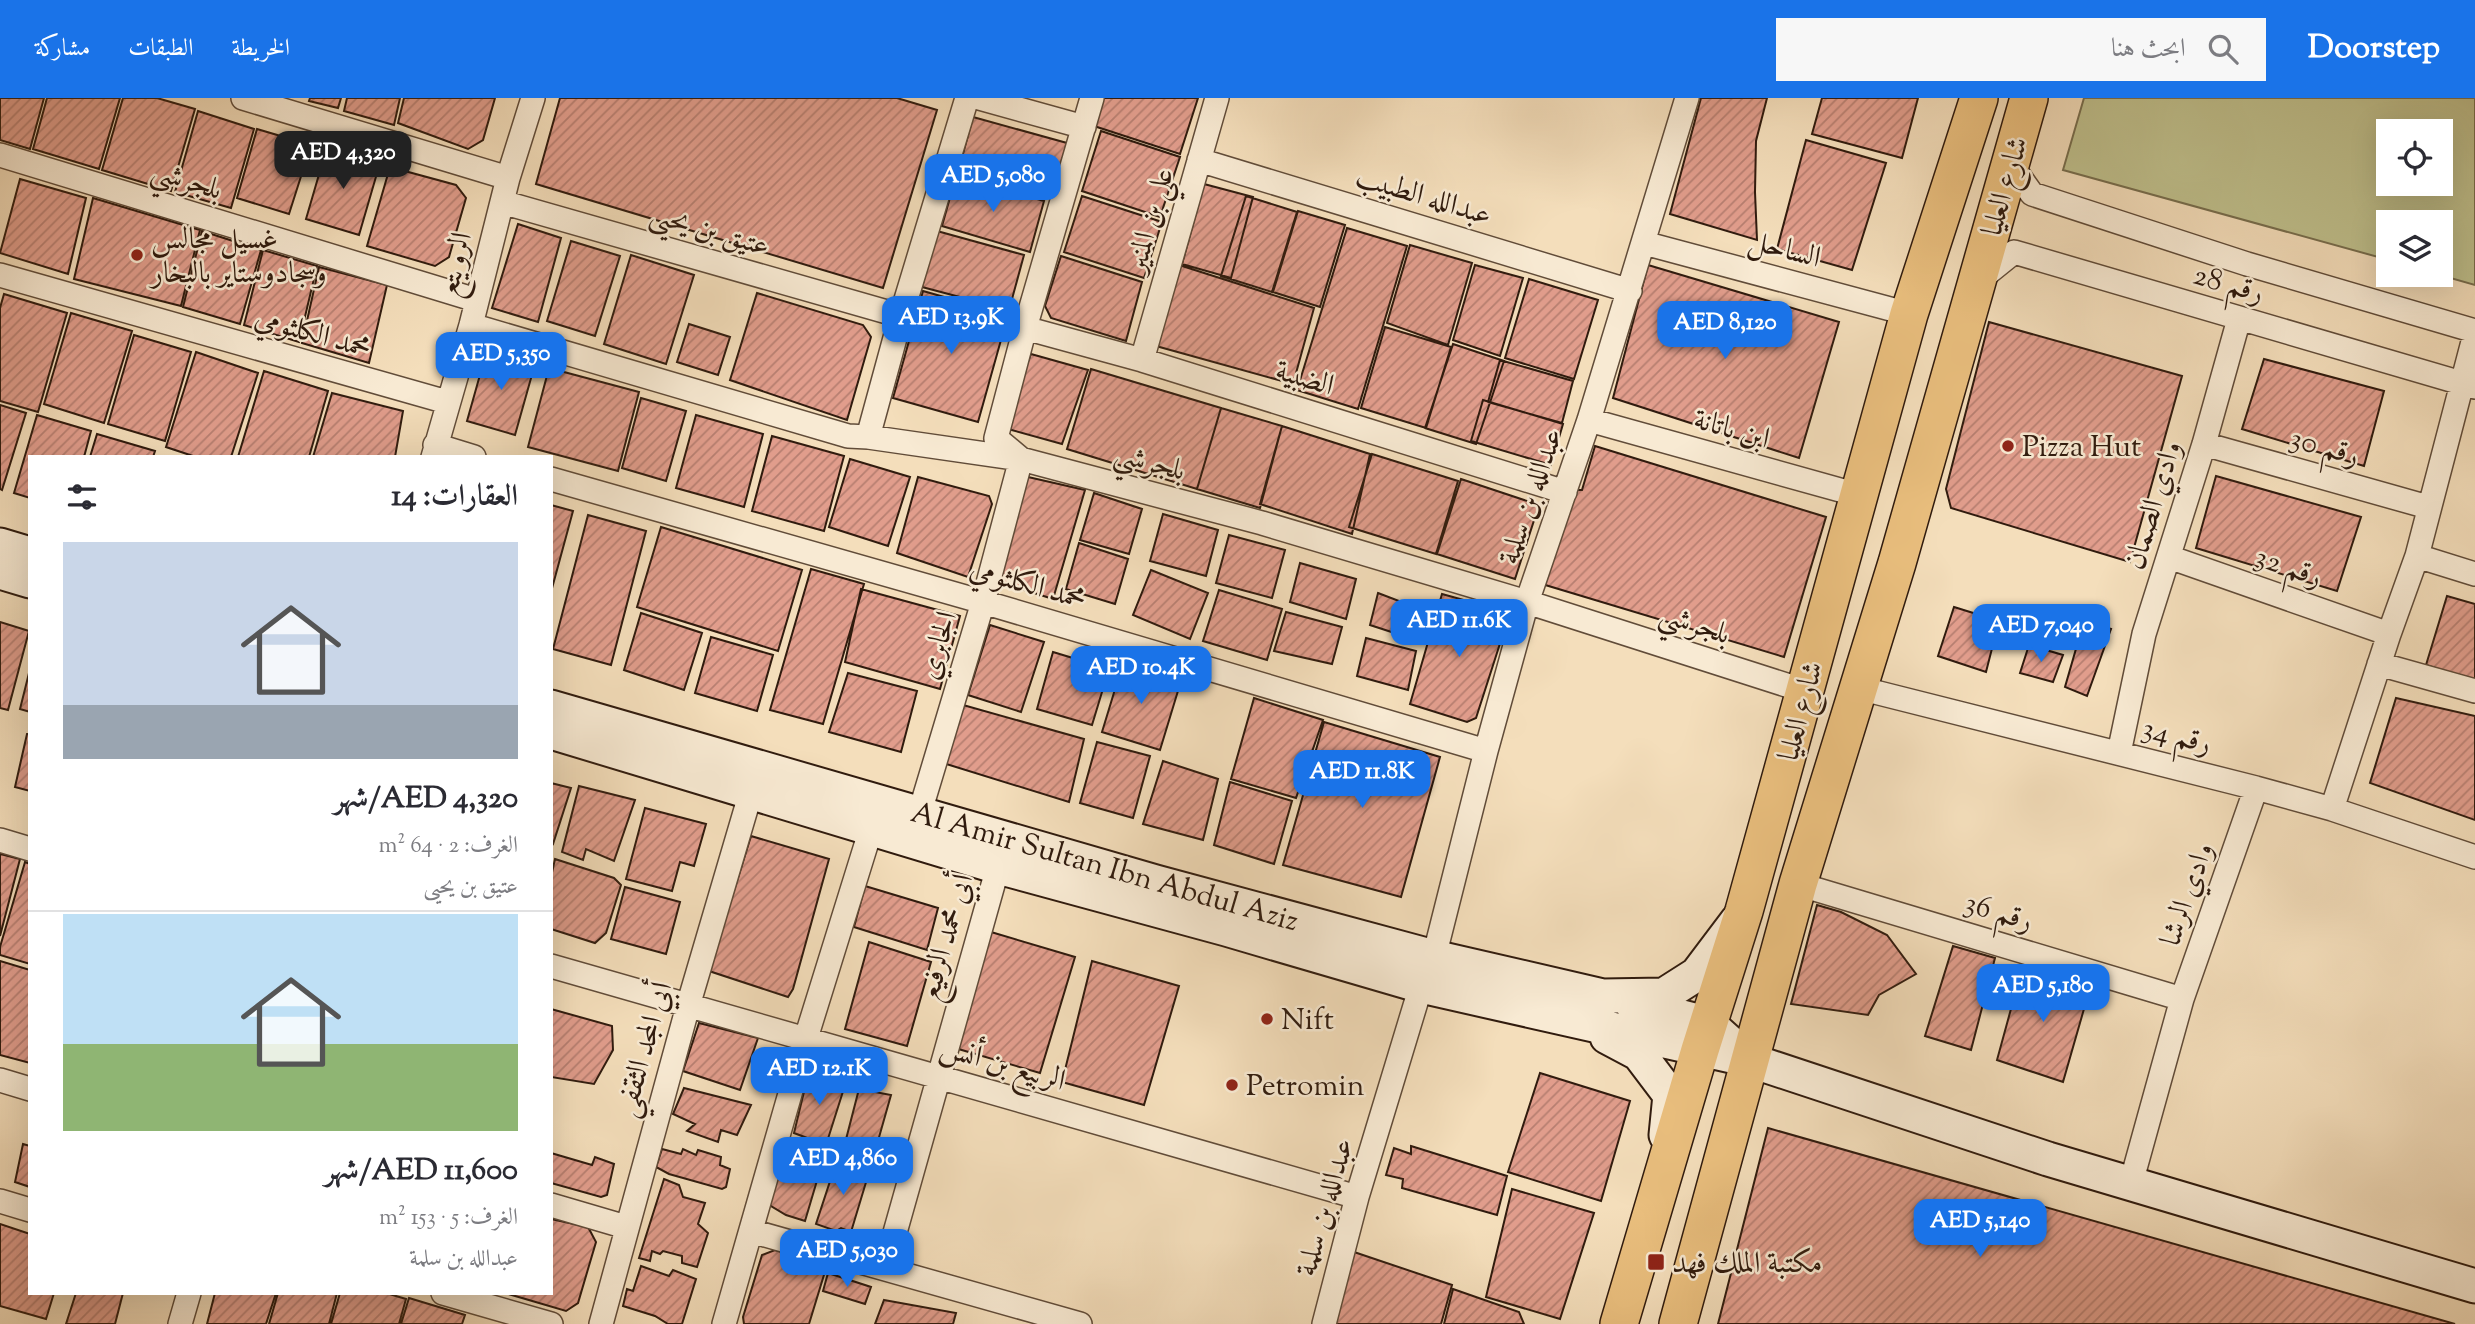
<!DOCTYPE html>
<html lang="ar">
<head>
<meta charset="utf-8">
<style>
  :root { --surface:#fff; --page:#f7f7f7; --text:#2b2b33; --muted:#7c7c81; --line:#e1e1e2; --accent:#1a73e8 }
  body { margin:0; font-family:"Sorts Mill Goudy",Amiri,serif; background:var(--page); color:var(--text); direction:rtl; height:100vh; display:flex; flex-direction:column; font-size:26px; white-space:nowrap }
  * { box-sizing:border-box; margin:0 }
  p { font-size:23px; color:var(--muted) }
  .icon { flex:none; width:38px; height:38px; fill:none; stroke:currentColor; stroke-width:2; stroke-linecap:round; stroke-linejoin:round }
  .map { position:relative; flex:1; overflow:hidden; direction:ltr }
  .drawer { position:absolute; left:28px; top:357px; width:525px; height:840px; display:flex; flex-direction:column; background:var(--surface); border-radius:0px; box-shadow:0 7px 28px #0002; direction:rtl }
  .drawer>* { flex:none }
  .tools { position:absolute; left:2376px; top:21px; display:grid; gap:14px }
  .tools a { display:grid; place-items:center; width:77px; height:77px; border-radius:0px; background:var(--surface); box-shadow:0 7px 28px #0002; font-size:35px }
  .price { position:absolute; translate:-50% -60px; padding:0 16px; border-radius:14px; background:var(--accent); color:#fff; font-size:23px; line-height:46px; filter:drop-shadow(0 2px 4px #0008) }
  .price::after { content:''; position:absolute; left:50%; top:42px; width:21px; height:16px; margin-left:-10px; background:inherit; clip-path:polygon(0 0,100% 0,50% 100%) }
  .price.active { background:#222; color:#fff }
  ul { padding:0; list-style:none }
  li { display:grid; align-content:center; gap:14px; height:371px; padding:0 35px }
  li+li { border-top:2px solid var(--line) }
  li span { display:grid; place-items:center; height:217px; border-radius:0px; color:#555 }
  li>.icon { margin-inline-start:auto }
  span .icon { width:126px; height:126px; fill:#fffc; stroke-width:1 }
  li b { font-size:30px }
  h2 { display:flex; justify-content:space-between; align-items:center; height:84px; padding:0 35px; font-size:30px }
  header { display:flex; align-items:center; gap:42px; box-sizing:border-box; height:98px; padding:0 35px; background:var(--accent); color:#fff }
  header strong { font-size:33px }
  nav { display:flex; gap:38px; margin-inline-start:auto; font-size:24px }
  .search { width:490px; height:63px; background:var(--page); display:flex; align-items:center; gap:18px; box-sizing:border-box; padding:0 24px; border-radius:0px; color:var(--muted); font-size:26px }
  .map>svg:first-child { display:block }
  .green { fill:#bfc08d; stroke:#786e4e; stroke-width:2; fill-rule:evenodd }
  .building { fill:url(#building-hatch); stroke:#301b0e; stroke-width:2 }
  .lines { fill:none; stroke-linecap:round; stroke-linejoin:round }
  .street-casing { stroke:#614c39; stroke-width:26 }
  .secondary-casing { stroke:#301b0e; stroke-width:37 }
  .primary-casing { stroke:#301b0e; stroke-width:40 }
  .street { stroke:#f8ead3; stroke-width:23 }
  .secondary { stroke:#f8ead3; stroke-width:33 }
  .primary { stroke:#eabf7e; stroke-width:37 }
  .poi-dot { fill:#8f2418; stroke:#f8ead3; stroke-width:2.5 }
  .labels { text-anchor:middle; stroke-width:5; stroke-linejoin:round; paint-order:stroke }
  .street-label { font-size:30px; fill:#301b0e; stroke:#f8ead3 }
  .poi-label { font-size:30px; fill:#301b0e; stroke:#f8ead3; text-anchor:start }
</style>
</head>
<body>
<header>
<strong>Doorstep</strong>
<div class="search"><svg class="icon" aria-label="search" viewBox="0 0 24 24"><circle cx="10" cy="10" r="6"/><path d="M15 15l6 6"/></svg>ابحث هنا</div>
<nav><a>الخريطة</a><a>الطبقات</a><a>مشاركة</a></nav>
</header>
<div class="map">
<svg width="2475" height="1226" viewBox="0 0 2475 1226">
  <defs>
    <pattern id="building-hatch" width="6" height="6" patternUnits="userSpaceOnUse" patternTransform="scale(1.75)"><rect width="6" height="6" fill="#e19d8c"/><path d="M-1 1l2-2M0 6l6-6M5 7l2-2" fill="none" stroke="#b77f71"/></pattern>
  </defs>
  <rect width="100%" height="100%" fill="#f4debb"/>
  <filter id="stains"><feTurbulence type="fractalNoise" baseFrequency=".00286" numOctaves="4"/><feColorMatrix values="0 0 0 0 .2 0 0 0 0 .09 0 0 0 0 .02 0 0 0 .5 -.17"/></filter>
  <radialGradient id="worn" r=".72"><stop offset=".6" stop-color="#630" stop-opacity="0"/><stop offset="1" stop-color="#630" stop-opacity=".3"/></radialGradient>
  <path class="green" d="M2084 0H2475V187L2440 177 2441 124H2389V162L2063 72ZM2389 33H2441V86H2389Z"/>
  <path class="building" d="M0 0H44L30 51 0 42Z
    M47 0H120L99 71 33 51Z
    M123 0H157L195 11 171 93 102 72Z
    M310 0H341L338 10 309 3Z
    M347 0H400L394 27 344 13Z
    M404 0H495L483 42 468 51 398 25Z
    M560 0H897L937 12 883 190 536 86Z
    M1103 0H1198L1180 56 1094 28Z
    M1701 0H1767L1756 43 1755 94 1757 142 1670 116Z
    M1822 0H1918L1902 60 1812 36Z
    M198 13 254 31 231 110 175 94Z
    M973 19 1067 45 1051 100 958 74Z
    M257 31 311 47 289 116 237 100Z
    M1101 33 1180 59 1160 119 1082 93Z
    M1806 42 1886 65 1852 172 1777 151Z
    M327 49 380 65 359 137 306 121Z
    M390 69 456 87 466 100 449 159 435 168 367 148Z
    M956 78 1044 103 1030 154 942 128Z
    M20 81 86 100 68 176 0 155Z
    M1204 86 1253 99 1231 180 1182 166Z
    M1082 98 1162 124 1144 180 1064 154Z
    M1246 98 1297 114 1272 194 1221 178Z
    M93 100 200 132 181 208 74 181Z
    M1298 113 1345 127 1320 209 1273 194Z
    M518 126 561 140 538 224 492 210Z
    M1347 130 1407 148 1358 311 1297 292Z
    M202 133 261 152 240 226 183 209Z
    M937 133 1024 157 1009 212 922 189Z
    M571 143 620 158 595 238 547 223Z
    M1410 147 1472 165 1448 247 1387 225Z
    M263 152 317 168 299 244 244 227Z
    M631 157 694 177 666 266 604 246Z
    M1061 158 1142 184 1126 243 1051 220 1045 208Z
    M1179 167 1314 210 1293 286 1156 248Z
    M1475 167 1523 180 1500 258 1453 242Z
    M1648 167 1839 224 1799 360 1613 300Z
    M319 169 387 187 369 265 302 245Z
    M1529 181 1598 202 1574 281 1505 260Z
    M923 193 1008 217 978 324 893 300Z
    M757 195 863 227 871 239 847 322 730 282Z
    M4 196 67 215 38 314 0 303V210Z
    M71 215 132 233 104 325 44 306Z
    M1989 224 2182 278 2130 464 1951 410 1946 391Z
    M689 226 730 239 718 277 677 264Z
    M1385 229 1451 249 1426 330 1361 310Z
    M134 237 191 254 165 343 108 326Z
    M1453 246 1504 263 1476 346 1425 330Z
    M487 252 535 266 515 337 467 323Z
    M196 254 258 275 231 359H196L166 349Z
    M1031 256 1088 272 1062 346 1008 331 1016 294Z
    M2264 261 2384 293 2364 368 2242 331Z
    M1500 262 1573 283 1562 325 1488 304Z
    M549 270 639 294 618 373 528 349Z
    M1091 271 1221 310 1197 391 1067 351Z
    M264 273 328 293 309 359H238Z
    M332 295 403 313 395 359H313Z
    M641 300 686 313 666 383 622 370Z
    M1483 302 1563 326 1551 367 1471 343Z
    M0 307 26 315 2 392 0 391Z
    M1221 310 1282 328 1260 410 1197 391Z
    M37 317 91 333 84 359H30V400L14 395Z
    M696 317 763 336 744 409 676 390Z
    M1282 328 1370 356 1352 436 1260 406Z
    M97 336 155 353 153 359H90Z
    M772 338 844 358 824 433 752 413Z
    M1595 348 1826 419 1784 559 1542 486 1570 392H1582Z
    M1372 356 1458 383 1436 456 1349 429Z
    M850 361 910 379 888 448 829 429Z
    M2216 378 2361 419 2337 493 2196 450Z
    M918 379 989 398 992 406 968 479 897 455Z
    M1028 379 1085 392 1053 501 999 484Z
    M1461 381 1539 407 1515 481 1437 456Z
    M1094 395 1142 411 1129 456 1080 442Z
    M551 407 573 413 551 494Z
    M1163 416 1218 432 1206 478 1150 463Z
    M588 417 646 433 611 567 553 551Z
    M661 429 802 472 778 553 637 509Z
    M1229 437 1285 452 1272 500 1216 485Z
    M1079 445 1128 461 1115 506 1066 491Z
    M1300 465 1356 481 1346 521 1290 504Z
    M811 471 864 486 823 626 770 612Z
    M1151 472 1208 495 1190 541 1133 517Z
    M861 491 960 518 940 591 845 564Z
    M1219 492 1282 511 1267 562 1203 543Z
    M1378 495 1428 514 1419 543 1370 527Z
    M1442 496 1500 512 1505 530 1476 620 1467 624 1410 606Z
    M2447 498 2475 506V583L2426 567Z
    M1954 509 1999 523 1986 574 1938 558Z
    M1286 514 1342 529 1332 566 1274 553Z
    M641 515 702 535 684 592 624 572Z
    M2084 523 2111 531 2087 598 2065 589Z
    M0 524 29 533 8 612 0 610Z
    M990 527 1044 544 1021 614 968 597Z
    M711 539 773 557 757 613 695 595Z
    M1366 540 1416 553 1408 592 1357 578Z
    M2029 547 2063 557 2053 584 2020 575Z
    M1053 554 1109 571 1092 627 1037 611Z
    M1123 565 1181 583 1160 652 1102 634Z
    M30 571V614L20 611Z
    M848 575 917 593 901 654 829 634Z
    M1254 600 1323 622 1296 700 1231 681Z
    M2396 600 2475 618V722L2370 685Z
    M956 605 1084 641 1069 704 940 664Z
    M1324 624 1440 659 1401 799 1283 767Z
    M27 636H30V693L15 689Z
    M1097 644 1150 658 1133 720 1080 705Z
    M1163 663 1218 681 1203 742 1143 726Z
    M1230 684 1292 703 1274 766 1214 747Z
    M551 685 571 690 553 746 551 745Z
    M579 688 635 702 614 763 586 751 583 762 562 754Z
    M645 710 706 726 694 768 680 764 672 793 626 781Z
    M751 738 829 761 793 891 788 899 709 873Z
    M0 756 20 761 0 838Z
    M555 761 614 780 621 787 606 835 595 845 551 831V779Z
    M25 764 30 766V866L0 857V849Z
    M865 788 938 810 927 852 854 829Z
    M625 789 680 804 666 856 611 841Z
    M1817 807 1841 814 1887 837 1916 876 1879 897 1868 917 1791 906Z
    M991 834 1075 859 1040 975 955 950Z
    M869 844 931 864 907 948 845 931Z
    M1953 848 1995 860 1971 952 1925 938Z
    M0 863 30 872V965L0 957Z
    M1092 863 1179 888 1144 1007 1062 984Z
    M2023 867 2090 890 2063 984 1997 962Z
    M551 911 612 928 613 952 594 986 551 979Z
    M699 925 758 940 740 992 683 973Z
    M809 973 846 984 826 1047 794 1035Z
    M1540 975 1630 1003 1601 1103 1508 1074Z
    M684 990 751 1007 737 1037 721 1032 718 1044 687 1033 695 1026 673 1016Z
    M859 991 891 997 874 1057 843 1053Z
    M1768 1030 2455 1226H1718Z
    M23 1046 30 1048V1089L15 1084Z
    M783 1047 824 1059 805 1123 786 1117 766 1105Z
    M1411 1048 1507 1078 1497 1117 1402 1090 1403 1081 1386 1077 1394 1050 1411 1056Z
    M662 1051 681 1056 683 1051 696 1057 698 1052 721 1059 720 1067 730 1071 726 1089 722 1091 669 1076 656 1069Z
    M551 1055 592 1067 595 1059 614 1066 607 1097 601 1099 551 1085Z
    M837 1062 870 1071 851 1134 841 1130 836 1133 816 1126Z
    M664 1081 679 1087 683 1099 705 1105 698 1126 708 1135 697 1169 682 1165V1158L663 1153 660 1156 652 1153 650 1163 639 1160Z
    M1512 1091 1594 1115 1560 1221 1486 1199Z
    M551 1121 588 1129 596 1144 578 1205 566 1213 505 1195H551Z
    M0 1126 30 1136V1195H54L46 1221 0 1208Z
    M775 1152 827 1167 809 1226H744L743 1219 762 1157Z
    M1354 1154 1452 1187 1441 1226H1334Z
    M641 1168 669 1178 673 1172 696 1181 682 1226H668L655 1218 623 1208 627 1191 633 1193Z
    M828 1175 871 1189 865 1206 823 1193Z
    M1453 1191 1519 1214 1524 1226H1444Z
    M76 1195H123L115 1226H66Z
    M215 1195H276L266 1226H207Z
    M278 1195H337L329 1226H269Z
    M340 1195H386L406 1201 399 1226H331Z
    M409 1200 465 1217 462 1226H401Z
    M884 1202 956 1215 953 1226H875Z"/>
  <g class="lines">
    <defs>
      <path id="street" d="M243 0 508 80
        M979 0 1084 29
        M0 57 476 202
        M1199 62 1630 193
        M2010 65 2032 96 2247 166 2475 233
        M502 104 901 218
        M1644 145 1909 216
        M0 177 447 304
        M1978 183 2014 154 2475 289
        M471 227 848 338 868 339 1021 361 1262 425 1527 504 1805 593
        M1025 230 1142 262 1565 394
        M1142 262 1217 0
        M1589 322 1858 397
        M868 339 901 218 967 0
        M2204 346 2428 409
        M435 347 474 359
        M433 359 471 227 508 80 533 0
        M551 381 983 504 1486 653
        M2417 458 2475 476
        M2169 459 2389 536
        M2379 566 2475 593
        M1859 590 2256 690 2332 711 2475 759
        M2119 655 2144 536 2204 346 2239 221
        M2332 711 2389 536 2417 458 2475 236
        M919 717 983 504 1021 361 996 340 1025 230 1092 0
        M0 742 30 751
        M1798 786 2182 901
        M1434 859 1486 653 1527 504 1589 322 1687 0
        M551 868 1357 1099
        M0 982 30 991
        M2131 1085 2182 901 2256 690
        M0 1103 30 1112
        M551 1107 626 1129
        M751 1133 1080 1226
        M885 1170 998 769
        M443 1195 551 1226
        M180 1226 189 1195
        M601 1226 688 908 751 694
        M724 1226 806 940 871 731
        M1324 1226 1357 1099 1421 888"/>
      <path id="secondary" d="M0 447 30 456
        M0 474 30 483
        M551 609 1156 784 1434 859 1603 898 1664 897 1697 876 1737 823
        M551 634 998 769 1226 831 1421 888 1749 962
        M1632 906 1709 926 1749 962 2048 1061 2475 1188
        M1607 939 1639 956 1670 997 1666 1037"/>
      <path id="primary" d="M1619 1226 1700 952 1744 813 1909 216 1979 0
        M1678 1226 1798 786 1897 465 2029 0"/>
    </defs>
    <use href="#street" class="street-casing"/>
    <use href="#secondary" class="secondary-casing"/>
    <use href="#primary" class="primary-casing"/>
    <use href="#street" class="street"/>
    <use href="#secondary" class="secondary"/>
    <use href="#primary" class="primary"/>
  </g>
  <g class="poi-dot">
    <circle cx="137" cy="157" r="7"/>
    <circle cx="2008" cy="348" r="7"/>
    <circle cx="1267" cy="921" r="7"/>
    <circle cx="1232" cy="987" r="7"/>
    <rect x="1647" y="1155" width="18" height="18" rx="3.5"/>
  </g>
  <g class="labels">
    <g class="street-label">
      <text transform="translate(187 81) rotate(17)" y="10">بلجرشي</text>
      <text transform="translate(2004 88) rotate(-74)" y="10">شارع العليا</text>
      <text transform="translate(1424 97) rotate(17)" y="10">عبدالله الطبيب</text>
      <text transform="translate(1149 122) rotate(-74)" y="10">علي بن المنير</text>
      <text transform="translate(710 131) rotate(16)" y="10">عتيق بن يحيى</text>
      <text transform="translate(1785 150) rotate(15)" y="10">الساحل</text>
      <text transform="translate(454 166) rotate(-76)" y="10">الرويتع</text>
      <text transform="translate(2229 185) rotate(16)" y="10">رقم 28</text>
      <text transform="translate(313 234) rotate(16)" y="10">محمد الكلثومي</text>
      <text transform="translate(1305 279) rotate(17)" y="10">الضبية</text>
      <text transform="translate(1732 330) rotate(16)" y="10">ابن باتانة</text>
      <text transform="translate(2325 348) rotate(16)" y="10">رقم 30</text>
      <text transform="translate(1150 363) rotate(15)" y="10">بلجرشي</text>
      <text transform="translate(1530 398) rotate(-71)" y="10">عبدالله بن سلمة</text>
      <text transform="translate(2152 407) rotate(-73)" y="10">وادي الصمان</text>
      <text transform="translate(2289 468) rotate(19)" y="10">رقم 32</text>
      <text transform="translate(1028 485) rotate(16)" y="10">محمد الكلثومي</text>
      <text transform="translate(1695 525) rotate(18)" y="10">بلجرشي</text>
      <text transform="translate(937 547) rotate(-73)" y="10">الجابري</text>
      <text transform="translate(1800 613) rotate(-75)" y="10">شارع العليا</text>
      <text transform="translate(2177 637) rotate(14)" y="10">رقم 34</text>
      <text transform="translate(1105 768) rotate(16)" y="10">Al Amir Sultan Ibn Abdul Aziz</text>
      <text transform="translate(2186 796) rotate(-71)" y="10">وادي الرشا</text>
      <text transform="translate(1999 813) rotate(17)" y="10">رقم 36</text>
      <text transform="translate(945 839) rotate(-74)" y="10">أبي محمد الرفيع</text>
      <text transform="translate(643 951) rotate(-74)" y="10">أبي المجد الثقفي</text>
      <text transform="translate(1003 965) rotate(16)" y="10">الربيع بن أنس</text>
      <text transform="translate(1324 1109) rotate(-74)" y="10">عبدالله بن سلمة</text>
    </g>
    <g class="poi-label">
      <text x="151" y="150">غسيل مجالس<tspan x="151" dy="34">وسجادوستاير بالبخار</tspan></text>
      <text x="2022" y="358">Pizza Hut</text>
      <text x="1281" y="931">Nift</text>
      <text x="1246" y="997">Petromin</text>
      <text x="1672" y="1174">مكتبة الملك فهد</text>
    </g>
  </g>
  <rect width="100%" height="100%" filter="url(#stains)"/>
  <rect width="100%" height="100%" fill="url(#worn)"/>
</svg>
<div class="tools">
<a><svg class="icon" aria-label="locate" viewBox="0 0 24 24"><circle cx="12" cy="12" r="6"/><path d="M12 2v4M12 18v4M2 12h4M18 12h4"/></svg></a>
<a><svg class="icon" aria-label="layers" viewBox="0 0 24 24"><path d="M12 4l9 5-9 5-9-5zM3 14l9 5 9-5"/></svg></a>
</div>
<b class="price active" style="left:343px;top:93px">AED 4,320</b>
<b class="price" style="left:993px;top:116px">AED 5,080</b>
<b class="price" style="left:951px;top:258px">AED 13.9K</b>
<b class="price" style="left:1725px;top:263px">AED 8,120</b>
<b class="price" style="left:501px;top:294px">AED 5,350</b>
<b class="price" style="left:1459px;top:561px">AED 11.6K</b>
<b class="price" style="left:2041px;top:566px">AED 7,040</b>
<b class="price" style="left:1141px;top:608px">AED 10.4K</b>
<b class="price" style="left:1362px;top:712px">AED 11.8K</b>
<b class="price" style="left:2043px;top:926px">AED 5,180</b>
<b class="price" style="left:819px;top:1009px">AED 12.1K</b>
<b class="price" style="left:843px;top:1099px">AED 4,860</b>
<b class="price" style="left:1980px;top:1161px">AED 5,140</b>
<b class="price" style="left:847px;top:1191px">AED 5,030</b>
<section class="drawer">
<h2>العقارات: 14<svg class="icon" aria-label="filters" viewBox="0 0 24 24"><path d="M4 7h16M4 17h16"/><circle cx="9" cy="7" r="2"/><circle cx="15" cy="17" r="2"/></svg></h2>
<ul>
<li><span style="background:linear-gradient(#c9d6e8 75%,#9aa5b1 0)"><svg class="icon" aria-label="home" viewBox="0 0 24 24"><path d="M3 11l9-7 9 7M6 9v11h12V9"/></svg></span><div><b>AED 4,320/شهر</b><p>الغرف: 2 · 64 m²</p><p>عتيق بن يحيى</p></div></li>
<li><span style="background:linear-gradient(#bfe0f5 60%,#8fb573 0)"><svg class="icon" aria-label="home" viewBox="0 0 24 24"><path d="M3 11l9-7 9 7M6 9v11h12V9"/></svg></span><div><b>AED 11,600/شهر</b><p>الغرف: 5 · 153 m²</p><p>عبدالله بن سلمة</p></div></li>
</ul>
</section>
</div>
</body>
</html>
